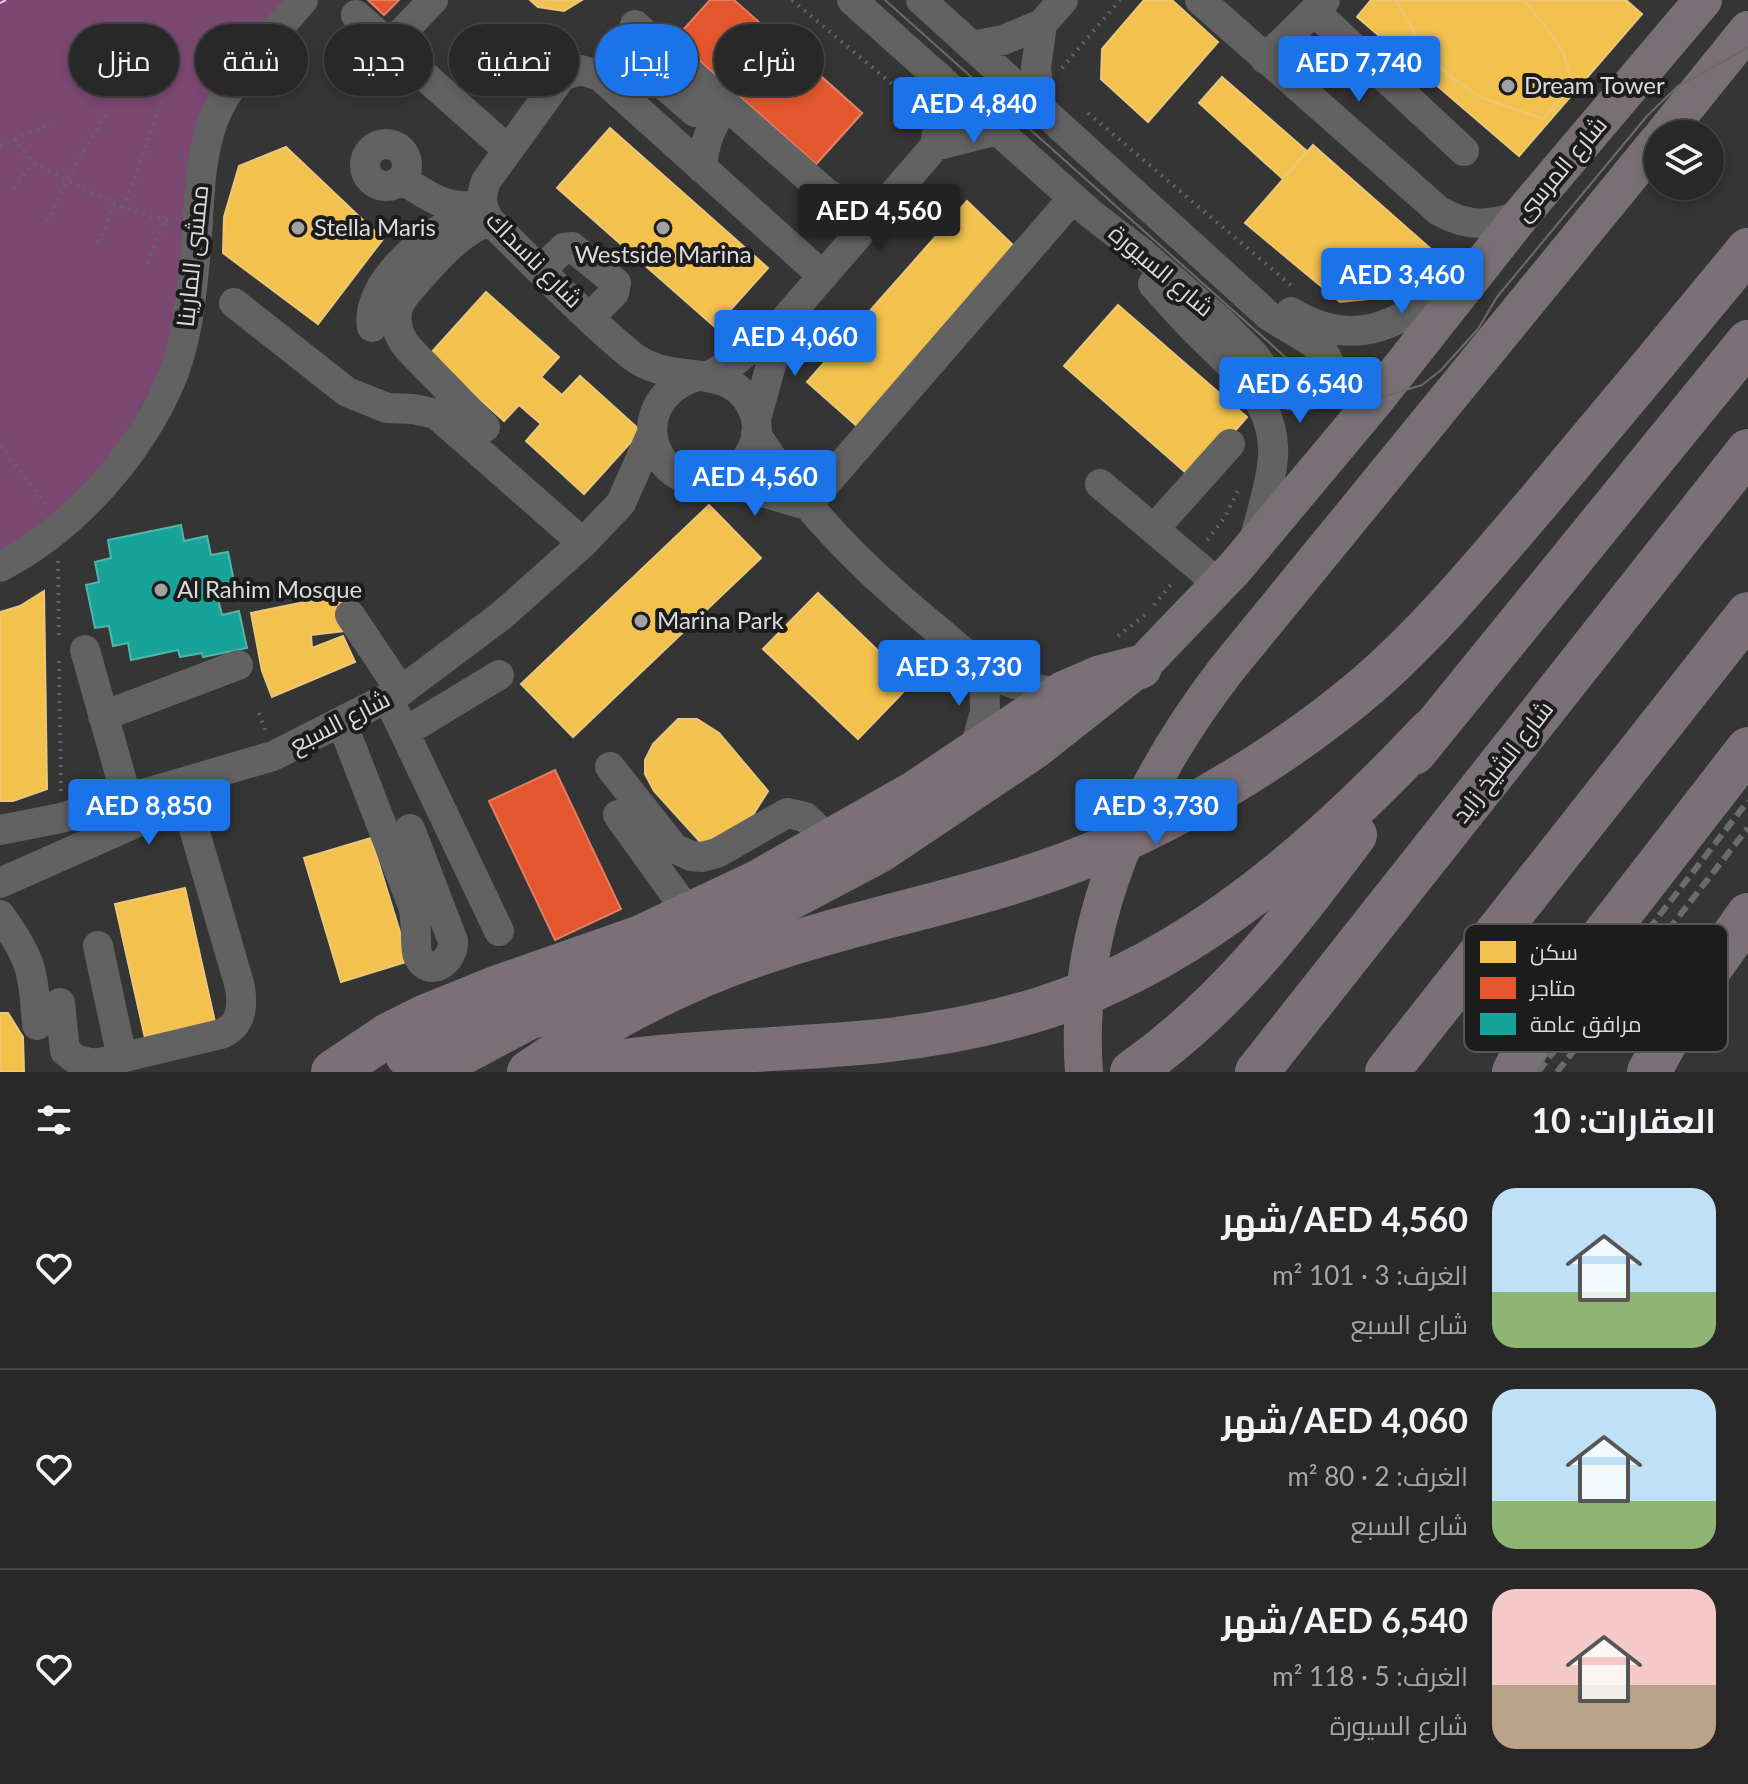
<!DOCTYPE html>
<html lang="ar">
<head>
<meta charset="utf-8">
<style>
  :root { --surface:#282828; --page:#343434; --text:#f1f3f6; --muted:#a5a6a8; --line:#444445; --accent:#1a73e8 }
  body { margin:0; font-family:Lato,Cairo,sans-serif; background:var(--page); color:var(--text); direction:rtl; height:100vh; display:flex; flex-direction:column; font-size:30px; white-space:nowrap }
  * { box-sizing:border-box; margin:0 }
  p { font-size:26px; color:var(--muted) }
  .icon { flex:none; width:44px; height:44px; fill:none; stroke:currentColor; stroke-width:2; stroke-linecap:round; stroke-linejoin:round }
  .map { position:relative; height:1072px; overflow:hidden; direction:ltr }
  .panel { display:flex; flex-direction:column; background:var(--surface); flex:1 }
  .panel>* { flex:none }
  .banner { position:absolute; left:24px; top:24px; width:800px; height:72px; direction:rtl; display:flex; gap:16px }
  .buttons { position:absolute; left:1644px; top:120px; display:grid; gap:16px }
  .buttons a { display:grid; place-items:center; width:80px; height:80px; border-radius:50%; background:var(--surface); box-shadow:0 4px 12px #0003,0 0 0 2px var(--line); font-size:40px }
  .price { position:absolute; translate:-50% -68px; padding:0 18px; border-radius:8px; background:var(--accent); color:#fff; font-size:26px; line-height:52px; filter:drop-shadow(0 2px 4px #0008) }
  .price::after { content:''; position:absolute; left:50%; top:48px; width:24px; height:18px; margin-left:-12px; background:inherit; clip-path:polygon(0 0,100% 0,50% 100%) }
  .price.on { background:#222; color:#fff }
  ul { padding:0; list-style:none }
  li { display:flex; align-items:center; gap:24px; height:200px; padding:0 32px }
  li+li { border-top:2px solid var(--line) }
  li span { display:grid; place-items:center; flex:none; width:224px; height:160px; border-radius:24px; color:#555 }
  li>.icon { margin-inline-start:auto }
  span .icon { width:96px; height:96px; fill:#fffc; stroke-width:1 }
  li b { font-size:34px }
  h2 { display:flex; justify-content:space-between; align-items:center; height:96px; padding:0 32px; font-size:34px }
  .pill { padding:0 28px; border-radius:36px; background:var(--surface); box-shadow:0 4px 12px #0003,0 0 0 2px var(--line); font-size:28px; line-height:72px }
  .pill.on { background:var(--accent); color:#fff }
  .map>svg:first-child { display:block }
  .water { fill:#7b4871 }
  .homes { fill:#f2c14e; stroke:#ebc879; stroke-width:2 }
  .shops { fill:#e4572e; stroke:#e27e62; stroke-width:2 }
  .public { fill:#17a398; stroke:#52b4ac; stroke-width:2 }
  .lines { fill:none; stroke-linecap:round; stroke-linejoin:round }
  .ferry { stroke:#fcb8ec; stroke-width:2; stroke-dasharray:10 8; stroke-linecap:butt }
  .path { stroke:#656465; stroke-width:4; stroke-dasharray:2 6; stroke-linecap:butt }
  .minor { stroke:#636263; stroke-width:30 }
  .major { stroke:#797076; stroke-width:38 }
  .highway { stroke:#7b7078; stroke-width:44 }
  .tram { stroke:#6b6b6b; stroke-width:2 }
  .rail { stroke:#6b6b6b; stroke-width:6; stroke-dasharray:12 6; stroke-linecap:butt }
  .poi-dot { fill:#a2a0a2; stroke:#1d1c1d; stroke-width:3 }
  .labels { text-anchor:middle; stroke-width:8; stroke-linejoin:round; paint-order:stroke }
  .poi-label { font-size:24px; fill:#dcdadc; stroke:#1d1c1d; text-anchor:start }
  .street-label { font-size:24px; fill:#dcdadc; stroke:#1d1c1d }
  .key { fill:#1d1c1d; stroke:#565556; stroke-width:2 }
  .key-label { font-size:22px; fill:#dcdadc }
</style>
</head>
<body>
<div class="map">
<svg width="1748" height="1072" viewBox="0 0 1748 1072">
  <rect width="100%" height="100%" fill="#353535"/>
  <path class="water" d="M0 0H296L232 78 181 333 100 482 0 557Z"/>
  <path class="homes" d="M530 0H582L564 11 538 7Z
    M1144 0H1172L1218 42 1148 122 1101 79 1102 49Z
    M1371 0H1626L1642 14 1519 156 1357 17Z
    M1396 0H1523L1547 28 1563 52 1573 86 1543 119 1480 97 1451 77 1424 50Z
    M766 27 862 113 816 164 720 79Z
    M1222 77 1307 151 1283 179 1199 103Z
    M610 128 768 268 715 327 557 188Z
    M1313 145 1431 249 1388 297 1340 302 1245 223Z
    M286 147 383 239 318 324 223 253 224 217 239 166Z
    M967 201 1014 246 858 427 807 382Z
    M486 292 559 357 541 377 562 395 580 376 641 431 584 494 526 441 541 424 519 405 504 421 430 354Z
    M1118 305 1247 417 1193 479 1064 366Z
    M709 505 761 558 573 737 521 684Z
    M44 591 47 789 13 801H0V612L20 606Z
    M818 593 912 683 858 739 763 649Z
    M340 595 346 631 311 635 312 648 343 636 355 662 272 697 262 671 251 613Z
    M678 719H697L719 733 768 791 748 823 703 845 654 791 645 774V760L653 744Z
    M371 838 409 961 341 982 304 858Z
    M185 888 217 1031 147 1047 115 904Z
    M0 1013H8L23 1037 24 1072H0Z"/>
  <path class="shops" d="M368 0H399L384 15Z
    M710 0H734L862 113 816 164 675 39Z
    M555 770 621 909 555 940 489 801Z"/>
  <path class="public" d="M181 525 184 541 207 536 211 555 228 552 237 596 218 599 222 615 239 611 247 648 203 657 202 653 180 657 178 650 131 660 128 643 113 646 109 626 95 628 86 585 99 582 95 562 111 558 108 540Z"/>
  <g class="lines">
    <path class="ferry" d="M0 3 6 0"/>
    <path class="path" d="M792 0 916 104
      M1062 68 1120 0
      M1088 113 1292 286
      M13 139 34 163 67 180 124 208 171 222
      M0 146 52 123
      M13 188 34 163
      M124 208 164 95
      M47 222 67 180 107 112
      M98 243 118 199
      M148 263 167 213
      M1427 267 1436 257
      M0 446 46 504
      M1207 540 1225 517 1238 490
      M58 561 59 640
      M1154 605 1174 581
      M1118 636 1146 614
      M59 661 61 792
      M259 713 266 733"/>
    <path class="minor" d="M852 0 1091 214 1142 253 1221 322 1254 355 1282 393C1314 406 1344 380 1323 352 1315 341 1282 325 1269 316L921 0
      M1200 0 1439 211C1467 227 1493 227 1522 214
      M1314 11 1464 151
      M356 15 508 150
      M635 25 826 193C845 206 862 209 886 203
      M622 40 628 54 695 112
      M390 45 433 0
      M972 46 1003 40 1042 24 1063 0
      M1265 59 1325 0
      M1041 108 1036 68 1042 24
      M365 165a21 21 0 1 1 42 0a21 21 0 1 1-42 0Z
      M935 146 998 130
      M702 168C704 143 711 125 726 105
      M402 179C427 196 448 211 480 205
      M541 270 564 248 572 247 616 283 614 293 590 317
      M1153 284C1168 301 1183 318 1199 334 1234 369 1276 401 1273 457 1271 485 1261 514 1254 541
      M234 303 347 392 387 408 413 409 436 414 583 543
      M1291 312C1360 354 1405 319 1460 278
      M372 327C364 284 429 230 466 216
      M709 376 735 361 782 323 935 146 941 107 939 77
      M694 377C617 406 659 500 720 478 732 474 741 466 748 456 756 444 759 429 755 415 736 357 672 389 631 355 581 314 536 265 489 220 481 206 480 197 486 181L562 76 581 70 600 76 823 276
      M756 419 782 325
      M485 427 408 348C398 336 394 322 398 307 402 297 410 289 417 281 439 256 458 234 489 220
      M756 434C804 511 870 575 940 632 960 649 980 669 1004 680 1023 688 1043 691 1064 693
      M717 479 807 505
      M1100 484 1220 585
      M807 505 1073 198
      M1154 529 1230 444
      M0 567C71 530 133 462 167 389 186 349 191 302 195 259 200 213 197 166 213 121 231 75 271 38 303 0
      M350 615 401 691
      M85 650 127 799
      M388 698 499 931
      M103 716 238 665
      M342 723 413 906C418 922 414 947 418 956 429 979 454 962 453 941L410 829
      M405 732 499 675
      M974 752 985 712 984 669
      M610 767 674 848 691 856 702 857 717 853 787 813 805 817 831 841
      M618 815 690 915
      M0 830 61 818 273 756 401 691 501 616 583 543 621 503 652 433
      M0 883 203 793
      M0 915C32 959 33 971 37 1025
      M98 946 122 1058
      M60 1003 65 1051 77 1060 95 1064 221 1034C242 1025 243 1007 240 987L186 801"/>
    <path class="major" d="M1664 134 1748 30
      M433 1072 542 1014 757 919 880 854 1035 750 1140 667 1234 569 1376 399 1522 214 1703 0
      M1084 1072C1073 923 1138 785 1226 670L1658 141"/>
    <path class="highway" d="M1414 753 1748 342
      M407 1055 448 1038 542 1014
      M333 1072 388 1035 424 1017 498 987 641 937 756 883 916 792 1064 693 1101 677 1140 667
      M529 1072C608 1017 695 973 787 945 891 912 998 894 1099 851 1196 808 1288 753 1369 684 1432 629 1485 564 1539 501 1609 418 1679 334 1748 250
      M556 1072C663 1050 772 1052 880 1041 935 1035 988 1025 1040 1009 1194 961 1322 846 1430 731
      M1132 1072C1227 1005 1286 926 1355 835
      M1257 1072 1748 451
      M1387 1072 1748 614
      M1514 1072 1538 1026 1562 989 1748 749
      M1649 1072 1694 991 1748 915"/>
    <path class="tram" d="M885 0 1311 380 1357 398 1376 399 1422 385 1441 370 1478 329 1497 297 1647 116 1678 86 1748 48"/>
    <path class="rail" d="M1538 1072 1748 801
      M1557 1072 1748 828"/>
  </g>
  <g class="poi-dot">
    <circle cx="1508" cy="86" r="8"/>
    <circle cx="298" cy="228" r="8"/>
    <circle cx="663" cy="228" r="8"/>
    <circle cx="161" cy="590" r="8"/>
    <circle cx="641" cy="621" r="8"/>
  </g>
  <g class="labels">
    <g class="poi-label">
      <text x="1524" y="94">Dream Tower</text>
      <text x="314" y="236">Stella Maris</text>
      <text x="663" y="263" text-anchor="middle">Westside Marina</text>
      <text x="177" y="598">Al Rahim Mosque</text>
      <text x="657" y="629">Marina Park</text>
    </g>
    <g class="street-label">
      <text transform="translate(1561 169) rotate(-50)" y="8">شارع المرسى</text>
      <text transform="translate(193 256) rotate(-84)" y="8">ممشى المارينا</text>
      <text transform="translate(534 260) rotate(45)" y="8">شارع ناسداك</text>
      <text transform="translate(1161 271) rotate(40)" y="8">شارع السيورة</text>
      <text transform="translate(340 722) rotate(-27)" y="8">شارع السبع</text>
      <text transform="translate(1503 762) rotate(-52)" y="8">شارع الشيخ زايد</text>
    </g>
  </g>
  <rect x="1464" y="924" width="264" height="128" rx="12" class="key"/>
  <rect x="1480" y="941" width="36" height="22" fill="#f2c14e"/>
  <rect x="1480" y="977" width="36" height="22" fill="#e4572e"/>
  <rect x="1480" y="1013" width="36" height="22" fill="#17a398"/>
  <g class="key-label">
    <text x="1530" y="960">سكن</text>
    <text x="1530" y="996">متاجر</text>
    <text x="1530" y="1032">مرافق عامة</text>
  </g>
</svg>
<div class="buttons">
<a><svg class="icon" aria-label="layers" viewBox="0 0 24 24"><path d="M12 4l9 5-9 5-9-5zM3 14l9 5 9-5"/></svg></a>
</div>
<b class="price" style="left:1359px;top:104px">AED 7,740</b>
<b class="price" style="left:974px;top:145px">AED 4,840</b>
<b class="price on" style="left:879px;top:252px">AED 4,560</b>
<b class="price" style="left:1402px;top:316px">AED 3,460</b>
<b class="price" style="left:795px;top:378px">AED 4,060</b>
<b class="price" style="left:1300px;top:425px">AED 6,540</b>
<b class="price" style="left:755px;top:518px">AED 4,560</b>
<b class="price" style="left:959px;top:708px">AED 3,730</b>
<b class="price" style="left:149px;top:847px">AED 8,850</b>
<b class="price" style="left:1156px;top:847px">AED 3,730</b>
<div class="banner">
<a class="pill">شراء</a>
<a class="pill on">إيجار</a>
<a class="pill">تصفية</a>
<a class="pill">جديد</a>
<a class="pill">شقة</a>
<a class="pill">منزل</a>
</div>
</div>
<section class="panel">
<h2>العقارات: 10<svg class="icon" aria-label="filters" viewBox="0 0 24 24"><path d="M4 7h16M4 17h16"/><circle cx="9" cy="7" r="2"/><circle cx="15" cy="17" r="2"/></svg></h2>
<ul>
<li><span style="background:linear-gradient(#bfe0f5 65%,#8fb573 0)"><svg class="icon" aria-label="home" viewBox="0 0 24 24"><path d="M3 11l9-7 9 7M6 9v11h12V9"/></svg></span><div><b>AED 4,560/شهر</b><p>الغرف: 3 · 101 m²</p><p>شارع السبع</p></div><svg class="icon" aria-label="heart" viewBox="0 0 24 24"><path d="M12 20l-8-8c-3-5 5-10 8-4 3-6 11-1 8 4z"/></svg></li>
<li><span style="background:linear-gradient(#bfe0f5 70%,#8fb573 0)"><svg class="icon" aria-label="home" viewBox="0 0 24 24"><path d="M3 11l9-7 9 7M6 9v11h12V9"/></svg></span><div><b>AED 4,060/شهر</b><p>الغرف: 2 · 80 m²</p><p>شارع السبع</p></div><svg class="icon" aria-label="heart" viewBox="0 0 24 24"><path d="M12 20l-8-8c-3-5 5-10 8-4 3-6 11-1 8 4z"/></svg></li>
<li><span style="background:linear-gradient(#f6c9c9 60%,#b9a48a 0)"><svg class="icon" aria-label="home" viewBox="0 0 24 24"><path d="M3 11l9-7 9 7M6 9v11h12V9"/></svg></span><div><b>AED 6,540/شهر</b><p>الغرف: 5 · 118 m²</p><p>شارع السيورة</p></div><svg class="icon" aria-label="heart" viewBox="0 0 24 24"><path d="M12 20l-8-8c-3-5 5-10 8-4 3-6 11-1 8 4z"/></svg></li>
</ul>
</section>
</body>
</html>
